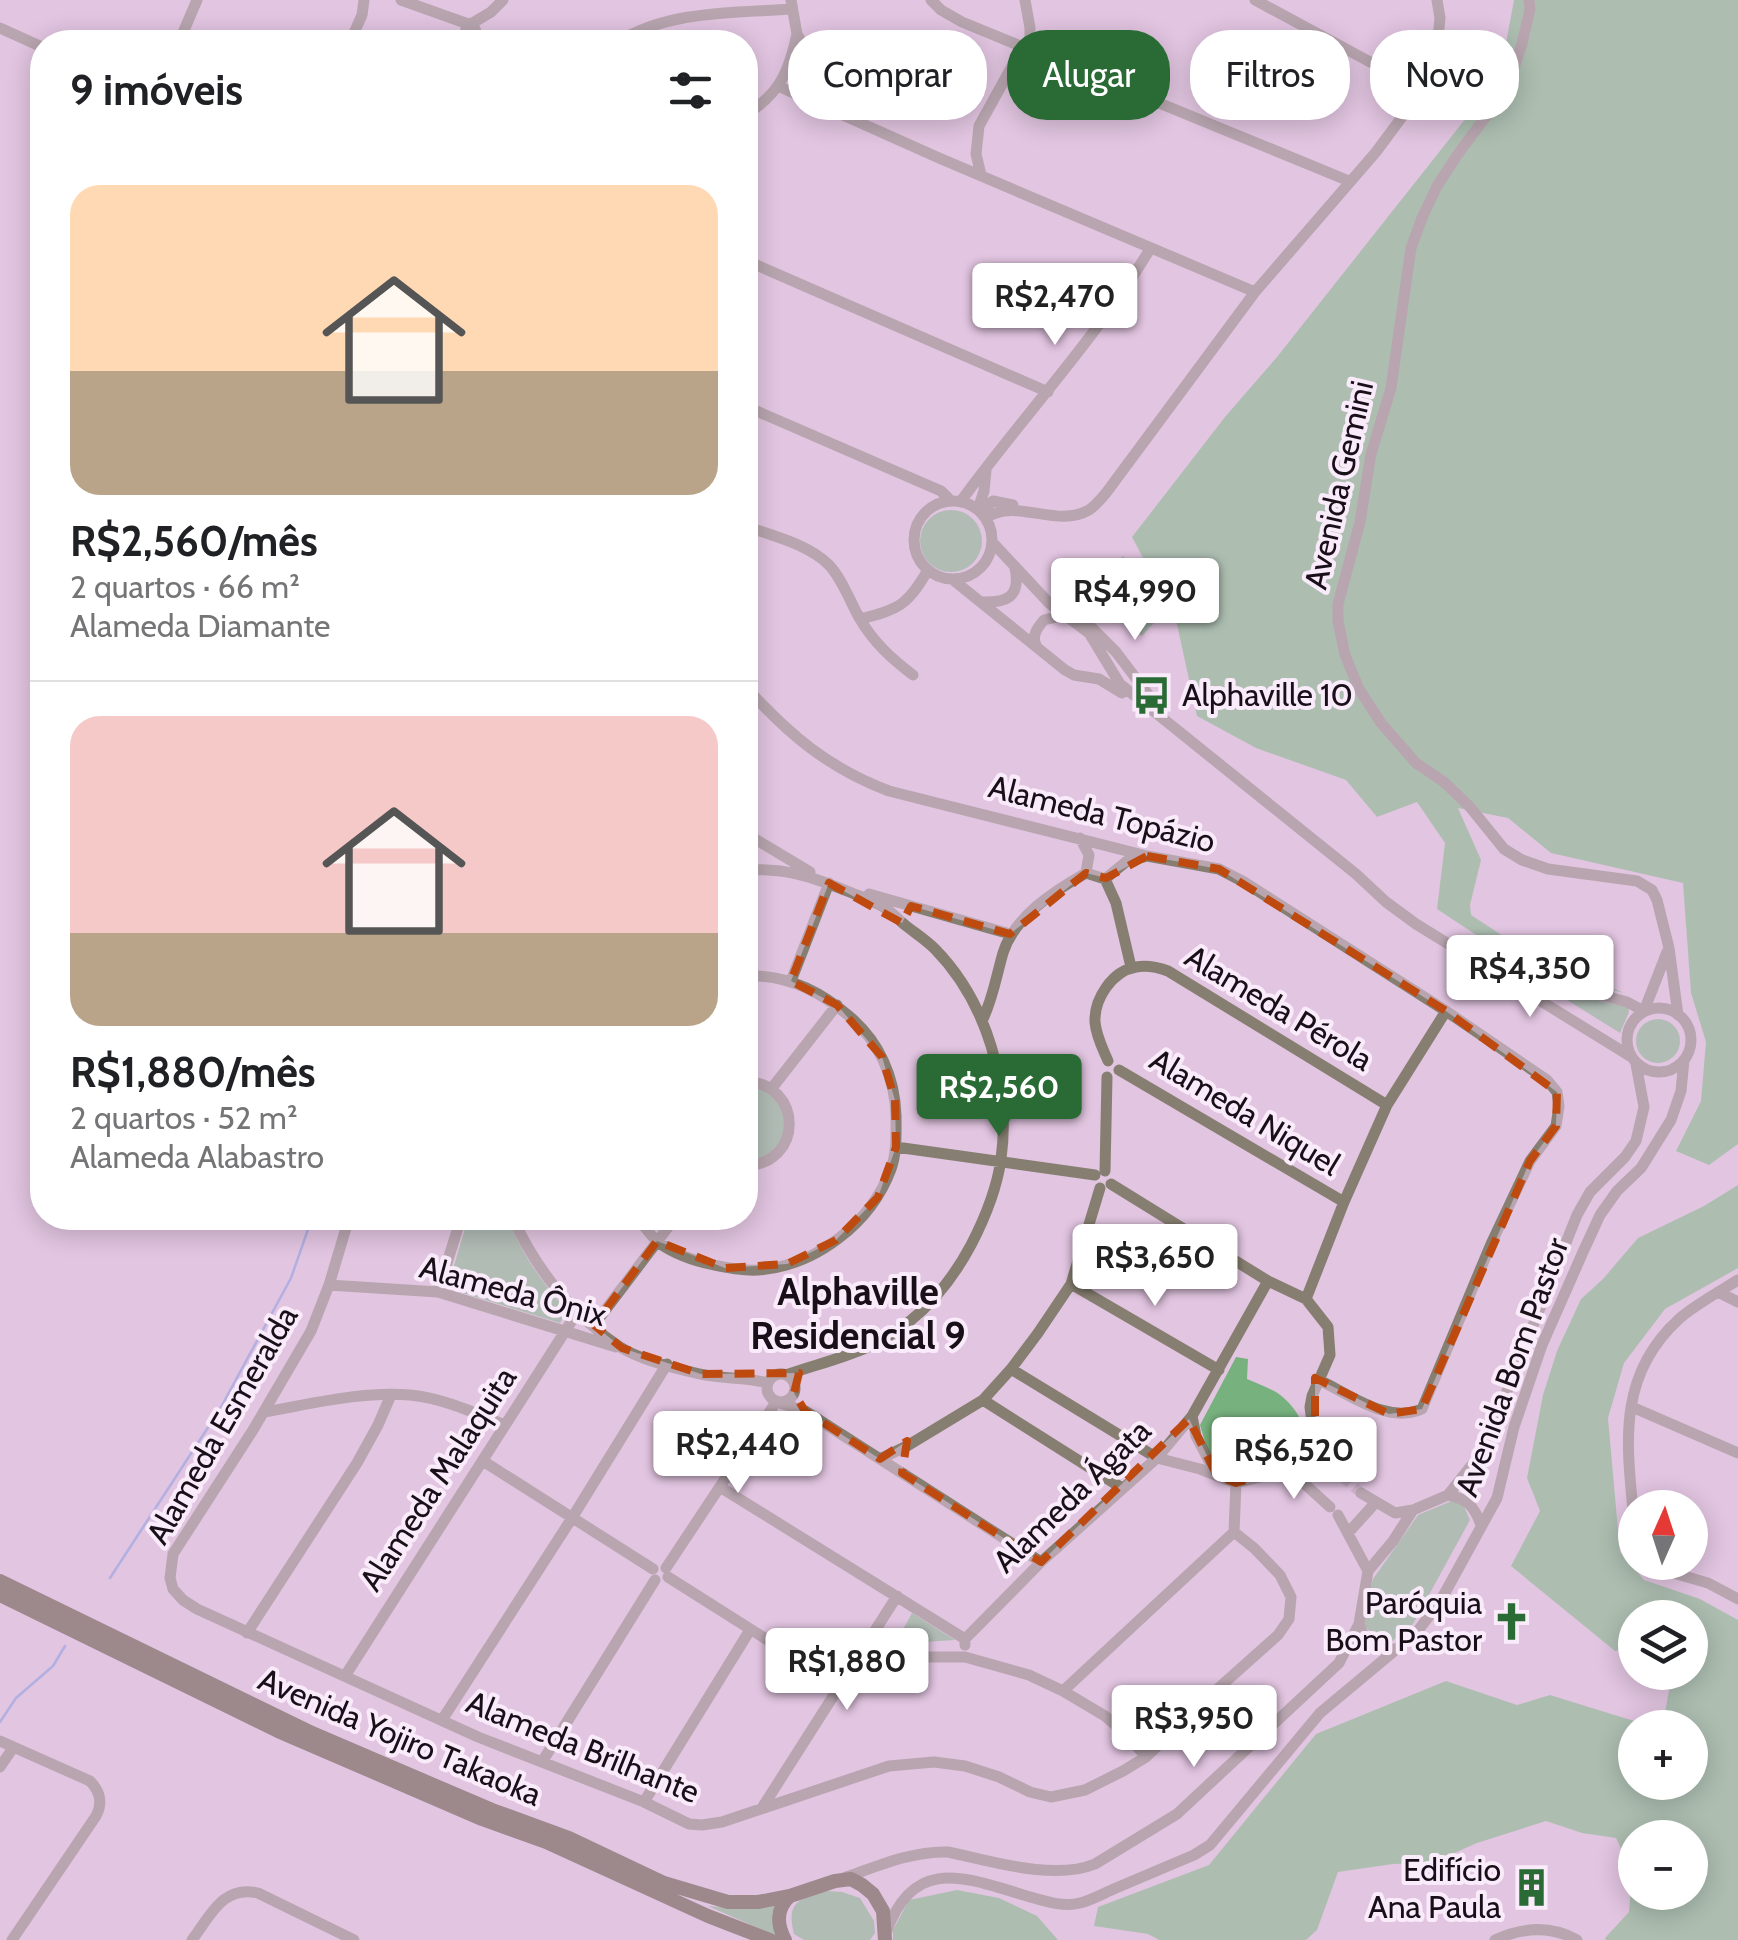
<!DOCTYPE html>
<html lang="pt">
<head>
<meta charset="utf-8">
<style>
  :root { --surface:#fff; --page:#f6f6f6; --text:#202124; --muted:#757577; --line:#e0e0e0; --accent:#296a35 }
  body { margin:0; font-family:Cabin,sans-serif; background:var(--page); color:var(--text); height:100vh; display:flex; flex-direction:column; font-size:38px; white-space:nowrap }
  * { box-sizing:border-box; margin:0 }
  p { font-size:32px; color:var(--muted) }
  .icon { flex:none; width:55px; height:55px; fill:none; stroke:currentColor; stroke-width:2; stroke-linecap:round; stroke-linejoin:round }
  .map { position:relative; flex:1; overflow:hidden }
  .side { position:absolute; left:30px; top:30px; width:728px; height:1200px; display:flex; flex-direction:column; background:var(--surface); border-radius:40px; box-shadow:0 5px 25px #0003 }
  .side>* { flex:none }
  .top-card { position:absolute; left:788px; top:30px; width:800px; height:90px; display:flex; gap:20px }
  .needle { width:65px; rotate:3deg }
  .buttons { position:absolute; left:1618px; top:1490px; display:grid; gap:20px }
  .buttons a { display:grid; place-items:center; width:90px; height:90px; border-radius:50%; background:var(--surface); box-shadow:0 5px 25px #0003; font-size:50px }
  .price { position:absolute; translate:-50% -85px; padding:0 22px; border-radius:10px; background:#fff; color:#222; font-size:32px; line-height:65px; filter:drop-shadow(0 2px 5px #0008) }
  .price::after { content:''; position:absolute; left:50%; top:60px; width:30px; height:22px; margin-left:-15px; background:inherit; clip-path:polygon(0 0,100% 0,50% 100%) }
  .price.on { background:var(--accent); color:#fff }
  ul { padding:0; list-style:none }
  li { display:grid; align-content:center; gap:20px; height:530px; padding:0 40px }
  li+li { border-top:2px solid var(--line) }
  li span { display:grid; place-items:center; height:310px; border-radius:30px; color:#555 }
  li>.icon { margin-inline-start:auto }
  span .icon { width:180px; height:180px; fill:#fffc; stroke-width:1 }
  li b { font-size:42px }
  h2 { display:flex; justify-content:space-between; align-items:center; height:120px; padding:0 40px; font-size:42px }
  .chip { padding:0 35px; border-radius:40px; background:var(--surface); box-shadow:0 5px 25px #0003; font-size:35px; line-height:90px }
  .chip.on { background:var(--accent); color:#fff }
  .map>svg:first-child { display:block }
  .green { fill:#77b27e }
  .forest { fill:#6eb777; fill-rule:evenodd }
  .lines { fill:none; stroke-linecap:round; stroke-linejoin:round }
  .stream { stroke:#7895e1; stroke-width:2.5 }
  .minor-tunnel { stroke:#baa1b9; stroke-width:11; stroke-dasharray:11 5.5; stroke-linecap:butt }
  .minor { stroke:#867f71; stroke-width:11 }
  .major { stroke:#493e24; stroke-width:14 }
  .marked { fill:none; stroke:#bf4a0f; stroke-width:8; stroke-dasharray:20 12; stroke-linejoin:round }
  .labels { text-anchor:middle; stroke-width:8; stroke-linejoin:round; paint-order:stroke }
  .street-label { font-size:32px; fill:#190f19; stroke:#faebfa }
  .poi-label { font-size:32px; fill:#190f19; stroke:#faebfa; text-anchor:end }
  .quarter-label { font-size:38px; font-weight:bold; fill:#190f19; stroke:#faebfa }
</style>
</head>
<body>
<div class="map">
<svg width="1738" height="1940" viewBox="0 0 1738 1940">
  <rect width="100%" height="100%" fill="#e2c5e1"/>
  <path class="green" d="M920 541a31 31 0 1 1 62 0a31 31 0 1 1-62 0Z
    M1123 556 1174 601 1142 636 1092 591Z
    M1549 984 1605 1002 1628 1007 1629 1012 1620 1033 1543 985Z
    M1636 1041a22 22 0 1 1 44 0a22 22 0 1 1-44 0Z
    M745 1083 773 1092 788 1122 775 1154 745 1164Z
    M468 1218H508C521 1254 542 1282 567 1311L560 1323 456 1291 451 1276Z
    M1236 1357 1248 1359 1247 1379C1256 1383 1267 1387 1276 1392 1296 1404 1322 1444 1294 1462 1286 1466 1273 1467 1264 1469 1251 1472 1239 1478 1226 1471 1209 1462 1205 1441 1200 1425Z
    M1454 1500 1463 1504 1470 1520 1413 1624 1390 1643 1377 1638 1363 1625 1365 1604 1373 1579 1418 1515Z
    M912 1613 955 1640 895 1644Z
    M827 1891 842 1892 860 1898 874 1921 875 1933 870 1940H804L794 1934C786 1902 798 1899 827 1891Z
    M780 1905 776 1936 708 1906 747 1909Z"/>
  <path class="forest" d="M1514 0H1738V1144L1709 1165 1676 1151 1701 1101 1706 1042 1691 993 1683 883 1551 853 1508 818 1458 808 1481 860 1470 905 1471 915 1523 949 1624 993 1571 979 1505 954 1437 909 1445 843 1417 802 1377 817 1346 780 1256 748 1197 716 1176 620 1132 537 1225 417 1277 357 1500 75Z
    M1738 1185V1268L1665 1309 1624 1363 1608 1418 1620 1552 1644 1580 1700 1599 1738 1620V1940H1606L1605 1938 1629 1912 1632 1872 1616 1838 1582 1833 1546 1821 1477 1843 1432 1863 1393 1864 1338 1872 1317 1930 1306 1940H1159L1148 1934 1094 1926 1098 1907 1209 1865 1316 1734 1446 1681 1517 1705 1550 1695 1634 1721 1665 1713 1672 1673 1690 1672V1618H1635V1646L1615 1651 1511 1566 1540 1511 1527 1478 1543 1395 1557 1351 1581 1299 1603 1279 1638 1238 1704 1206ZM1635 1728H1690V1782H1635ZM1635 1838H1690V1892H1635Z
    M957 1890 999 1898 1037 1916 1058 1940H893V1930L909 1900Z"/>
  <g class="lines">
    <path class="stream" d="M110 1578 220 1409 291 1278 312 1218
      M0 1722 16 1698 53 1666 65 1646"/>
    <path class="minor-tunnel" d="M1342 1476 1361 1493"/>
    <path class="minor" d="M401 0 471 25 475 29 480 42
      M791 0 797 34 819 73 848 117
      M931 0 941 10 962 22 1349 181
      M1025 0 1030 28V49
      M1255 0 1422 90
      M1529 0 1530 9 1522 44 1507 88 1458 154 1437 186 1422 218 1411 248 1391 388 1371 454 1360 522 1338 604V621L1345 655 1359 689 1381 723 1416 763 1444 782 1470 807 1504 849 1522 860 1548 869 1637 881 1652 890 1657 900 1669 948 1678 1015
      M0 28 42 47
      M179 42 197 0
      M350 42 362 15 364 0
      M465 42 466 27 491 12 503 0
      M618 42C669 10 734 13 792 9
      M778 86 939 158 1255 292
      M745 115C780 94 789 71 797 34
      M981 175 976 154 979 126 1016 59 1025 54 1037 52
      M745 260 1048 392
      M745 406 941 491 950 500
      M914 540a39 39 0 1 1 78 0a39 39 0 1 1-78 0Z
      M961 501C1023 416 1096 339 1150 249
      M978 509 984 491 986 470
      M981 511 993 501 1013 505
      M986 518C1017 497 1056 529 1089 510 1095 506 1101 499 1106 493L1255 292 1376 152 1422 90 1436 59 1440 18 1437 0
      M745 526C773 536 808 544 829 565 843 580 850 602 860 619 874 643 892 659 913 675
      M993 543 1049 603 1089 633 1120 684 1356 874 1386 902 1416 924 1630 1056
      M952 579 1065 670 1074 675 1099 679 1122 693
      M981 602C1007 603 1021 597 1015 568
      M860 619C899 609 907 606 928 570
      M1089 625 1116 652 1160 710
      M1036 645C1031 636 1038 627 1044 620L1065 615
      M745 686C788 734 828 768 889 791L1147 856 1219 869 1244 882 1446 1011 1547 1080 1557 1092 1559 1106 1556 1126 1530 1161 1491 1244 1422 1409C1387 1424 1351 1395 1319 1380
      M745 833 810 872
      M1080 838 1089 855 1086 873
      M745 870C786 868 810 876 847 891 859 896 871 900 882 906 891 911 898 919 905 925 915 933 926 940 935 949 987 1002 1011 1086 1001 1159 997 1188 985 1218 971 1245 956 1273 935 1301 910 1321 871 1353 832 1359 786 1375
      M1105 879 1116 903 1131 967
      M869 894 1010 934
      M1471 953 1541 978 1627 1002 1644 1011
      M791 981 829 883
      M1627 1040a32 32 0 1 1 64 0a32 32 0 1 1-64 0Z
      M1644 1011 1667 952
      M982 1021C993 999 996 977 1003 953 1014 917 1054 891 1086 873L1105 879 1127 861 1144 857
      M1108 1061C1103 1049 1096 1036 1095 1022 1094 999 1112 971 1136 967 1147 965 1157 967 1168 971L1387 1105
      M1119 1070 1344 1202
      M745 1081C804 1084 804 1164 745 1166
      M772 1088 837 1005
      M896 1147 1095 1175
      M1105 1171 1107 1077
      M349 1218 329 1285 311 1331 253 1430 173 1554 170 1578 173 1589 183 1600 197 1609 478 1737 644 1802 689 1824 702 1825 722 1822 889 1766 934 1762 965 1766 999 1777 1030 1792 1051 1797 1085 1790 1123 1771 1146 1757 1204 1701 1278 1635 1289 1619 1291 1597 1280 1575 1254 1548 1234 1532 1236 1483
      M513 1218C535 1268 573 1316 620 1347 639 1359 677 1369 700 1374 722 1379 746 1377 768 1383
      M637 1218C644 1225 650 1235 657 1241 670 1252 690 1259 705 1263 722 1267 741 1271 758 1270 816 1266 871 1223 891 1169 897 1152 896 1134 896 1116 895 1077 879 1041 849 1016 819 990 785 974 745 976
      M1071 1284 1219 1370
      M329 1285 438 1292 616 1347
      M438 1292 461 1218
      M1718 1292 1738 1302
      M1306 1299 1344 1202 1387 1105 1446 1011
      M594 1325 675 1218
      M1011 1369 1157 1458 1200 1469 1236 1483 1264 1476 1286 1467 1300 1459 1315 1444 1310 1407 1312 1396 1330 1355 1328 1327 1306 1299 1268 1281 1111 1184
      M767 1388a14 14 0 1 1 28 0a14 14 0 1 1-28 0Z
      M983 1400 1122 1488
      M780 1403 805 1411 1041 1562
      M1632 1407 1738 1453
      M264 1412C311 1404 361 1391 410 1395 443 1398 475 1413 505 1425
      M1192 1416 1196 1436 1217 1476
      M1315 1444 1342 1476
      M880 1459 907 1446 983 1400 1011 1369 1038 1333 1071 1284 1100 1188
      M483 1461 653 1569
      M1286 1467 1330 1507
      M720 1487 965 1639V1645
      M1361 1493 1395 1513 1413 1510
      M1448 1495C1468 1499 1474 1506 1481 1525
      M1338 1515 1368 1571
      M1635 1531C1628 1452 1613 1379 1679 1319 1696 1304 1719 1292 1738 1280
      M1348 1533 1376 1502
      M1654 1562 1670 1572 1708 1583 1738 1599
      M666 1568 776 1402
      M668 1577 840 1686
      M1359 1624C1365 1644 1376 1648 1395 1649
      M247 1633 357 1463 378 1425 391 1395
      M965 1639 1041 1562 1157 1458 1192 1416 1268 1281
      M858 1657H965L1029 1675 1063 1691 1105 1716 1126 1734 1146 1757
      M345 1676 578 1311
      M1063 1691 1234 1532
      M442 1720 572 1518 667 1364
      M0 1741 90 1781C100 1791 103 1803 96 1816L12 1940
      M542 1762 655 1580
      M0 1767 13 1748
      M644 1802 750 1630
      M762 1808 897 1596
      M844 1878C878 1866 911 1851 948 1852 992 1861 1053 1881 1095 1864L1177 1814 1339 1663 1359 1624 1368 1571 1393 1541 1413 1510 1448 1495 1483 1451 1577 1215 1590 1192 1625 1157 1636 1141 1644 1107 1636 1064
      M886 1933C915 1851 970 1880 1034 1898 1048 1902 1065 1907 1080 1903 1092 1900 1104 1893 1116 1888 1142 1877 1168 1866 1194 1855L1210 1845 1320 1713 1417 1632 1441 1600 1497 1498 1514 1427 1542 1345 1583 1252 1600 1215 1617 1191 1641 1168 1671 1120 1681 1091 1684 1060
      M192 1940C211 1915 223 1885 258 1893L354 1940
      M1495 1940C1523 1927 1550 1925 1577 1940"/>
    <path class="major" d="M0 1581 312 1733 492 1810 569 1838 664 1883 728 1902H758L790 1896 835 1881 851 1879 862 1885 873 1894 883 1911 885 1940
      M0 1595 278 1731 482 1819 546 1842 708 1916 770 1940
      M785 1940C777 1925 776 1908 790 1896"/>
  </g>
  <path d="M0 0H1738V1940H0ZM1147 856 1219 869 1446 1011 1557 1092 1556 1126 1530 1161 1422 1409 1389 1414 1315 1378V1444L1274 1472 1236 1483 1217 1476 1189 1419 1041 1562 902 1473 907 1441 880 1459 805 1411 794 1393 799 1373 701 1374 622 1348 594 1325 657 1241 725 1268 787 1264 836 1240 878 1197 896 1147 895 1100 882 1057 837 1005 791 981 829 883 902 923 911 906 1010 934 1086 873 1106 878Z" fill="#e2c5e1" fill-opacity=".55" fill-rule="evenodd"/>
  <path class="marked" d="M1147 856 1219 869 1446 1011 1557 1092 1556 1126 1530 1161 1422 1409 1389 1414 1315 1378V1444L1274 1472 1236 1483 1217 1476 1189 1419 1041 1562 902 1473 907 1441 880 1459 805 1411 794 1393 799 1373 701 1374 622 1348 594 1325 657 1241 725 1268 787 1264 836 1240 878 1197 896 1147 895 1100 882 1057 837 1005 791 981 829 883 902 923 911 906 1010 934 1086 873 1106 878Z"/>
  <defs>
    <symbol id="bus-bare" viewBox="-9 -9 18 18"><path d="M-5-6H5V4H4V6H2V4H-2V6H-4V4H-5ZM-3.5-4V0h7V-4ZM-3.5 1.2v1.5H-2V1.2ZM2 1.2v1.5H3.5V1.2Z" fill="#296a35" stroke="#faebfa" stroke-width="2.5" paint-order="stroke"/></symbol>
    <symbol id="church-bare" viewBox="-9 -9 18 18"><path d="M-1.2-6h2.4v3.5h3.3v2.4h-3.3V6h-2.4V-.1h-3.3v-2.4h3.3Z" fill="#296a35" stroke="#faebfa" stroke-width="2.5" paint-order="stroke"/></symbol>
    <symbol id="building-bare" viewBox="-9 -9 18 18"><path d="M-4-6H4V6H1V3H-1V6H-4ZM-2.5-4.3h1.7v1.8h-1.7ZM.8-4.3h1.7v1.8H.8ZM-2.5-1h1.7V.8h-1.7ZM.8-1h1.7V.8H.8Z" fill="#296a35" stroke="#faebfa" stroke-width="2.5" paint-order="stroke"/></symbol>
  </defs>
  <g fill-rule="evenodd">
    <use href="#bus-bare" x="1124" y="668" width="55" height="55"/>
    <use href="#church-bare" x="1484" y="1594" width="55" height="55"/>
    <use href="#building-bare" x="1504" y="1860" width="55" height="55"/>
  </g>
  <g class="labels">
    <g class="street-label">
      <text transform="translate(1339 485) rotate(-77)" y="11">Avenida Gemini</text>
      <text transform="translate(1102 814) rotate(14)" y="11">Alameda Topázio</text>
      <text transform="translate(1279 1008) rotate(31)" y="11">Alameda Pérola</text>
      <text transform="translate(1245 1112) rotate(31)" y="11">Alameda Niquel</text>
      <text transform="translate(513 1291) rotate(15)" y="11">Alameda Ônix</text>
      <text transform="translate(1512 1367) rotate(-70)" y="11">Avenida Bom Pastor</text>
      <text transform="translate(222 1425) rotate(-60)" y="11">Alameda Esmeralda</text>
      <text transform="translate(438 1479) rotate(-57)" y="11">Alameda Malaquita</text>
      <text transform="translate(1072 1496) rotate(-44)" y="11">Alameda Ágata</text>
      <text transform="translate(400 1737) rotate(23)" y="11">Avenida Yojiro Takaoka</text>
      <text transform="translate(583 1747) rotate(22)" y="11">Alameda Brilhante</text>
    </g>
    <g class="poi-label">
      <text x="1182" y="706" text-anchor="start">Alphaville 10</text>
      <text x="1482" y="1614">Paróquia<tspan x="1482" dy="37">Bom Pastor</tspan></text>
      <text x="1501" y="1881">Edifício<tspan x="1501" dy="37">Ana Paula</tspan></text>
    </g>
    <g class="quarter-label">
      <text x="858" y="1305">Alphaville<tspan x="858" dy="44">Residencial 9</tspan></text>
    </g>
  </g>
</svg>
<div class="buttons">
<a><svg class="needle" viewBox="-14 -14 28 28"><path d="M0-13l5 13h-10z" fill="#e53935"/><path d="M0 13l5-13h-10z" fill="#757577"/></svg></a>
<a><svg class="icon" aria-label="layers" viewBox="0 0 24 24"><path d="M12 4l9 5-9 5-9-5zM3 14l9 5 9-5"/></svg></a>
<a>+</a>
<a>−</a>
</div>
<b class="price" style="left:1055px;top:348px">R$2,470</b>
<b class="price" style="left:1135px;top:643px">R$4,990</b>
<b class="price" style="left:1530px;top:1020px">R$4,350</b>
<b class="price on" style="left:999px;top:1139px">R$2,560</b>
<b class="price" style="left:1155px;top:1309px">R$3,650</b>
<b class="price" style="left:738px;top:1496px">R$2,440</b>
<b class="price" style="left:1294px;top:1502px">R$6,520</b>
<b class="price" style="left:847px;top:1713px">R$1,880</b>
<b class="price" style="left:1194px;top:1770px">R$3,950</b>
<div class="top-card">
<a class="chip">Comprar</a>
<a class="chip on">Alugar</a>
<a class="chip">Filtros</a>
<a class="chip">Novo</a>
</div>
<section class="side">
<h2>9 imóveis<svg class="icon" aria-label="filters" viewBox="0 0 24 24"><path d="M4 7h16M4 17h16"/><circle cx="9" cy="7" r="2"/><circle cx="15" cy="17" r="2"/></svg></h2>
<ul>
<li><span style="background:linear-gradient(#ffd9b3 60%,#b9a48a 0)"><svg class="icon" aria-label="home" viewBox="0 0 24 24"><path d="M3 11l9-7 9 7M6 9v11h12V9"/></svg></span><div><b>R$2,560/mês</b><p>2 quartos · 66 m²</p><p>Alameda Diamante</p></div></li>
<li><span style="background:linear-gradient(#f6c9c9 70%,#b9a48a 0)"><svg class="icon" aria-label="home" viewBox="0 0 24 24"><path d="M3 11l9-7 9 7M6 9v11h12V9"/></svg></span><div><b>R$1,880/mês</b><p>2 quartos · 52 m²</p><p>Alameda Alabastro</p></div></li>
</ul>
</section>
</div>
</body>
</html>
